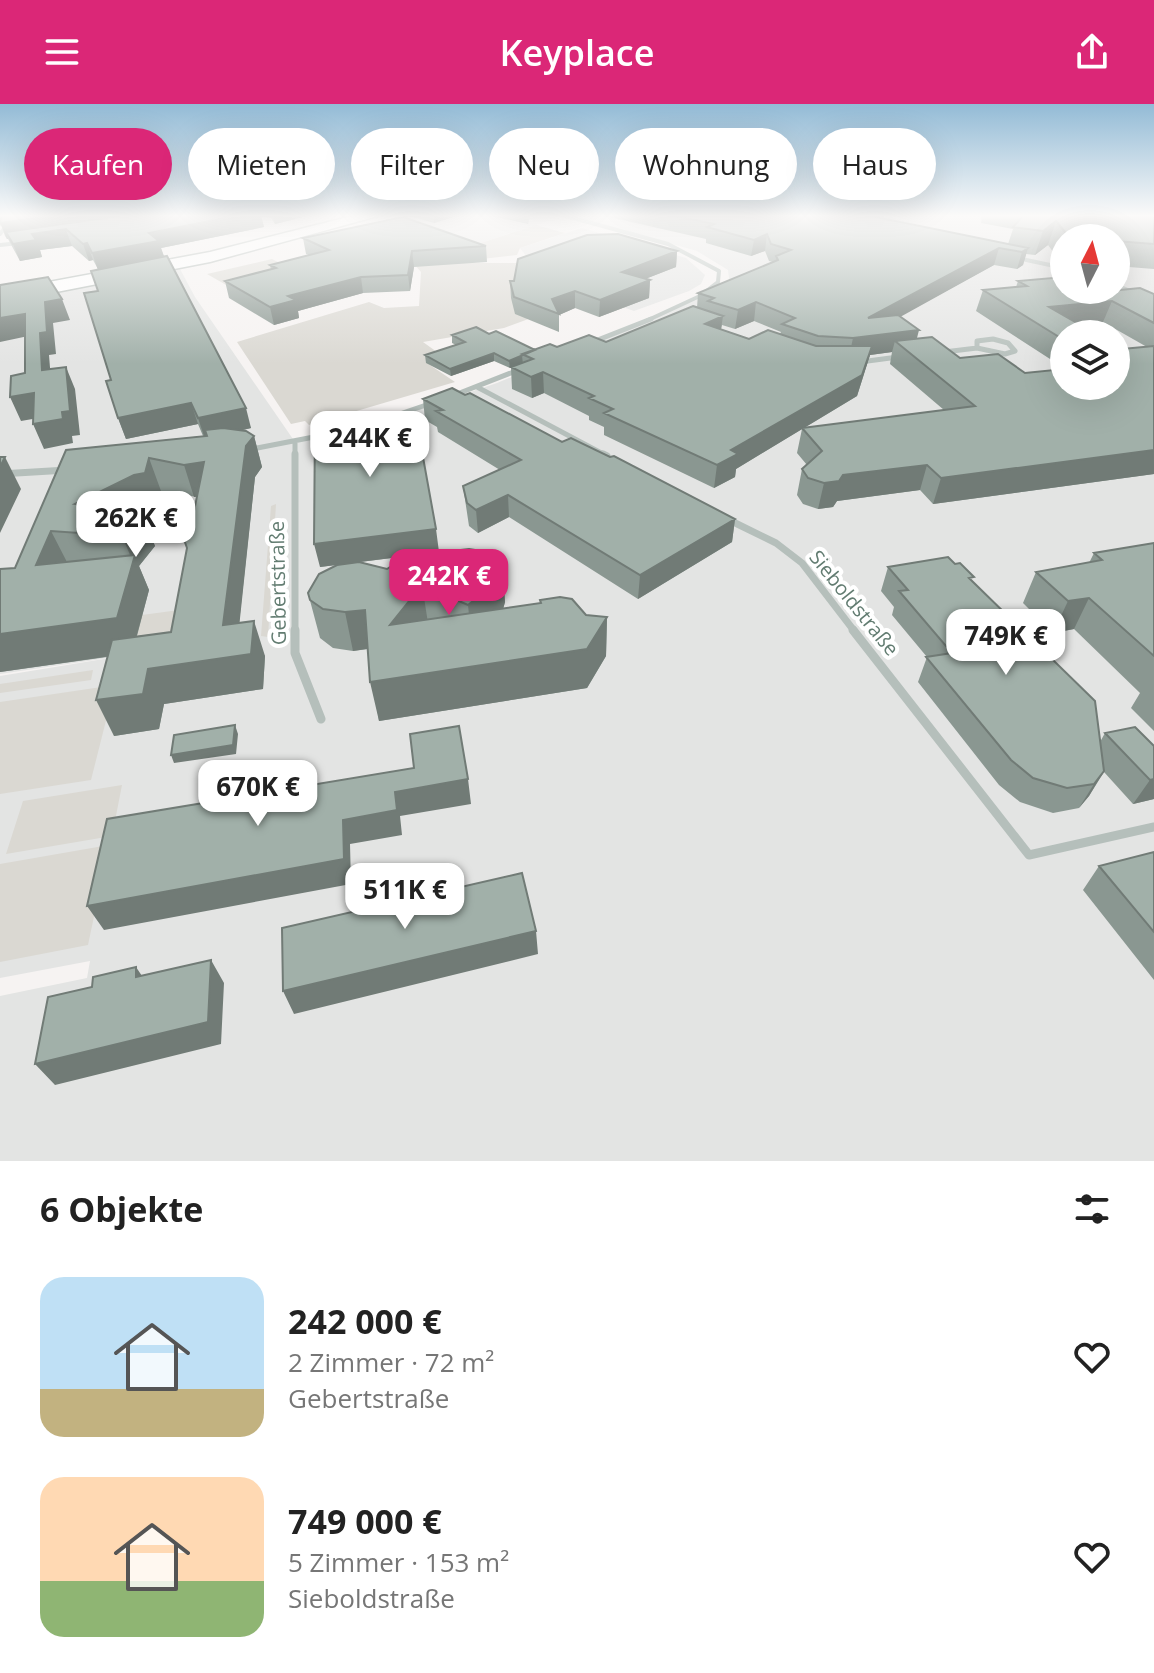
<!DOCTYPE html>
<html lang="de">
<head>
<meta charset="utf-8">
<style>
  :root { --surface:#fff; --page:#f6f6f6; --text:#222; --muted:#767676; --accent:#db2777 }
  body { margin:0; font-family:"Open Sans",sans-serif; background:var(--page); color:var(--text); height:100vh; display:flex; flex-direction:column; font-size:30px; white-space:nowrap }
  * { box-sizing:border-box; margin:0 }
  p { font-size:26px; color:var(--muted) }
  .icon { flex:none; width:44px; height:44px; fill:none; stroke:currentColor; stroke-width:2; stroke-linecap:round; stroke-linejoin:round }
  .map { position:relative; height:1057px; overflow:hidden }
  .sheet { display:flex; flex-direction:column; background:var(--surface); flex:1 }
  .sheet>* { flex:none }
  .top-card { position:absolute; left:24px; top:24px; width:1106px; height:72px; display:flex; gap:16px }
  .needle { width:52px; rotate:6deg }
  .fabs { position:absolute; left:1050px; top:120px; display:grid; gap:16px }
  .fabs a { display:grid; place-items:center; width:80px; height:80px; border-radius:50%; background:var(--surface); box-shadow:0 8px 32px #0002; font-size:40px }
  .price { position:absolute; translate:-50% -68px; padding:0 18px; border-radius:16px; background:#fff; color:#222; font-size:26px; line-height:52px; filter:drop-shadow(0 2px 4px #0008) }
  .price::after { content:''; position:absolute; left:50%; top:48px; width:24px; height:18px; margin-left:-12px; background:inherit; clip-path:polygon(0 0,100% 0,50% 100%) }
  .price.on { background:var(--accent); color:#fff }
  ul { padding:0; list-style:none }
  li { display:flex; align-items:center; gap:24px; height:200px; padding:0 40px }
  li span { display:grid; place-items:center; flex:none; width:224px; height:160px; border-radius:24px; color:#555 }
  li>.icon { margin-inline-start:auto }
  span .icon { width:96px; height:96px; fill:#fffc; stroke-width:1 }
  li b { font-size:34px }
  h2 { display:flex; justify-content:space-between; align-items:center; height:96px; padding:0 40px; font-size:34px }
  .pill { padding:0 28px; border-radius:36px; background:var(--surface); box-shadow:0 8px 32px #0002; font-size:28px; line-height:72px }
  .pill.on { background:var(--accent); color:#fff }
  header { display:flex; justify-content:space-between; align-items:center; height:104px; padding:0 40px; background:var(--accent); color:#fff; font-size:36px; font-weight:600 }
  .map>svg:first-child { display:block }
  .built { fill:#e3e4e3; fill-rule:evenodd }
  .green { fill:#dad8d2 }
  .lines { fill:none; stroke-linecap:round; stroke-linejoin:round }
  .primary-casing { stroke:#acb5b1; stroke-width:3 }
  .minor-far3 { stroke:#b5bfbb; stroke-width:4 }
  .minor-far2 { stroke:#b5bfbb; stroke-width:5 }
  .minor-far1 { stroke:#b5bfbb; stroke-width:7 }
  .minor { stroke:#b5bfbb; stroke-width:9 }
  .primary { fill:#fff; fill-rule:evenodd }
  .wall { fill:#8a9791; fill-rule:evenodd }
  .shaded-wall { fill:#717b76 }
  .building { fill:#a1b0a9; stroke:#717b76; stroke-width:2 }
  .labels { text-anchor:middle; stroke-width:8; stroke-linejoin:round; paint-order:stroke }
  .street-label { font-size:20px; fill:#627c71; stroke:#fff }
</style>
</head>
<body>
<header><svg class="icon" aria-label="menu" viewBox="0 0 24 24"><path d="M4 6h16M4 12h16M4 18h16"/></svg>Keyplace<svg class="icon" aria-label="share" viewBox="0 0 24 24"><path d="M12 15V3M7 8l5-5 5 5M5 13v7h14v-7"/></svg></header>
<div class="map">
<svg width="1154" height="1057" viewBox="0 0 1154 1057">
  <rect width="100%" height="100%" fill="#f6f3f2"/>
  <path class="built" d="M399 112H538L551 116 471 142 390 115Z
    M572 112H1154V1057H0V892L87 874 90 857 0 874V572L128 551 0 570V199L180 165 195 193 295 338 396 313 497 279 730 182 728 166 697 147ZM1064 134H1116V186H1064ZM1064 230H1116V282H1064Z
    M582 124 686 154 705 171 701 180 689 187 634 207 523 168 534 162 520 144Z"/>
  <path class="green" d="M536 121 565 129 520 144 517 151 473 156V159H520L564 202 504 224 423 238 444 253 427 259 455 278 309 321 305 317 291 320 237 238 369 198 384 204 419 202 421 168 406 151 471 142Z
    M272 155 294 166 228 182 207 170Z
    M276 400 268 533 261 532 271 402Z
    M179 506 169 560 128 566 142 511Z
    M93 566 91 576 0 589V580Z
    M115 581 91 676 0 690V598Z
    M122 681 112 732 6 750 23 697Z
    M109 741 88 841 0 858V760Z"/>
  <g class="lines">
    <defs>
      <path id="primary" d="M352 112H378L210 158 0 199V187L210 148Z"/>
    </defs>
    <use href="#primary" class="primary-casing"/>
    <path class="minor-far3" d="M566 112 668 140 719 167 718 178 700 192 646 217
      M0 130 14 112
      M0 141 19 139
      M1017 154 1064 164
      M1116 181 1154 197"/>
    <path class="minor-far2" d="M993 235 1008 239 1015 247 1005 250 977 244V237Z
      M590 239 651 215
      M944 248 977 244
      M860 258 898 253
      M477 283 607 352
      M452 292 521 265
      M388 314 432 299
      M295 338V352
      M247 346 324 331"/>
    <path class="minor-far1" d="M295 350V528
      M603 350 607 352
      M0 370 67 366
      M725 414 776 439 802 459 855 528"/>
    <path class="minor" d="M295 526V549L321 615
      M853 526 1029 751 1154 723"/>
    <use href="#primary" class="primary"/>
  </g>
  <path class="wall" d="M0 112H307L275 120 271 114 261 112 264 123 161 144 164 152 251 324 243 326 254 332 262 363 255 373 239 519 265 552 263 585 164 600 159 625 114 632 107 553 0 568V465L15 464 66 346 203 332 198 320 126 335 118 314 98 187V165L93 156 89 157 72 142 40 146 42 153 20 157 8 135H7L5 132 1 121 0 122ZM161 387 197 393 171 528 137 532 149 486 139 462 155 442 137 408 146 403 157 402Z
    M410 112H457L434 119Z
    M492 112H530L528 120Z
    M605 112H876V113L1008 140 1013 125 981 119 982 112H1154V165L1116 162V134H1064V158L1060 157 1048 141 1035 151 1026 150 1023 161 1017 165 994 161 900 212 917 235 960 254 1025 269 1116 282 1122 245 1147 243 1103 218 1079 220 1064 230V264L976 207 983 186 1016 183 1018 177 1064 186 1154 190V370L933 400 920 386 837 397 833 403 818 405 803 400 797 391 802 365 807 361 797 349 802 325 736 365 735 373 714 384 604 331V323L589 316V312L544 289 532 294 512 285 511 264H510L494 257 451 272 426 259 425 251 456 241 452 239V231L489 230 535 246 606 238 697 204 698 189 773 158 769 157 765 147 751 152 706 139V135ZM754 217 781 228 780 230 749 235 721 225 722 221 735 225ZM892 248 890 260 944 306 804 324 857 292 870 251Z
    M303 134 486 142 487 158 414 163 410 187 363 189 298 207 299 214 274 221 229 194 225 177 271 166 270 161 309 151 306 150Z
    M677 147 676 163 645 175 650 176 649 194 599 213 575 204 559 211V228L515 210 511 194 510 177Z
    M423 295 562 338 735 415 732 438 638 495 509 413 478 429 469 422 463 382 500 366 438 328 437 323 425 316Z
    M376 314 439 448 360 458 387 465 426 460H502L505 498 503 505 540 499V496L586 511 607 513 606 552 587 584 379 617 368 545 353 547 333 544 320 534 308 489 336 461 320 463Z
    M1154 439V627L1131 604 1140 589 1074 525 1053 529 1023 499 1036 468 1089 459 1094 449Z
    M888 463 973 478 1100 638 1105 629 1154 642V695L1133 700 1104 668 1089 692 1079 704 1053 709 1020 698 999 681 918 578 927 553 892 511 894 503 881 487Z
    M1154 748V876L1083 786 1099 762Z"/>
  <path class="shaded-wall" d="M0 112H163L66 126 72 142 40 146 42 153 20 157 13 140 6 128 8 135H7L0 118Z
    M235 112H261L264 123 161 144 164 153 98 166 92 149 149 129Z
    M273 112H307L275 120Z
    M434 112H457L434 119Z
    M1056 117 1048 141 1035 151 1043 127Z
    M767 130 765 147 751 152 754 136Z
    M87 139 93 156 89 157 83 140Z
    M999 144 994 161 864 233 868 214Z
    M1028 144 1023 161 1017 165 1022 148Z
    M412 147 414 163 410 187 408 171Z
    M677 147 676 163 622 184V168Z
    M361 173 363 189 298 207 299 214 274 221 270 203 288 192Z
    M650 176 649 194 599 213 600 196Z
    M575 187V204L559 211 552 195Z
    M62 195 70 216 53 219 56 250 49 251 52 289 42 266 40 229 45 198Z
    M1112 197 1103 218 1042 224 1049 203Z
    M756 198 754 217 735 225 738 206Z
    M25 210 33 231 0 238V214Z
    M723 212 720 232 705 220Z
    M919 226 914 246 895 237 892 248 870 251 857 292 736 365 735 373 714 384 717 361 731 346 849 253 853 234Z
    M494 249V257L451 272 450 265Z
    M522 252 523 260 510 264 509 257Z
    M66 263 75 285 80 331 72 332 73 339 44 345 33 320 62 308Z
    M543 268 544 289 532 294 531 273Z
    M34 289 44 313 21 317 10 293Z
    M191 299 198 320 126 335 118 314Z
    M246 304 251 324 208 334 205 326 207 334 205 335 198 314Z
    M254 332 262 363 255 373 236 552 254 517 265 552 263 585 164 600 159 625 114 632 96 596 223 521 246 342Z
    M1154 346V370L933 400 941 374Z
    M5 353 21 385 0 429V363Z
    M149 354 161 387 157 402 146 403 96 430 75 400Z
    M204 358 214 391 194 393 184 361Z
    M927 361 920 386 837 397 833 403 818 405 824 379 843 371Z
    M508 391 509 413 478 429 476 406Z
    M142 409 155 442 139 462 149 486 132 549 0 568V530L133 458 122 432Z
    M735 415 732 438 638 495 640 471Z
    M436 425 439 448 320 463 314 440Z
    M51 427 68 460 36 461Z
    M502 460 505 498 500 516 472 539 468 501Z
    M422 481 428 519 390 521Z
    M1089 494 1074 525 1053 529 1068 497Z
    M365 506 373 544 353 547 345 508Z
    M607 513 606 552 587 584 379 617 370 578Z
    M235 621 238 630 236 650 174 659 171 651Z
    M1104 667 1089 692 1079 704 1094 680Z
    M468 675 471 700 400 712 402 731 350 740 351 780 104 826 87 802 343 716 395 688Z
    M1154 675V695L1133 700 1150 676Z
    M536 827 538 850 294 910 283 887Z
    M211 856 224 879 221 940 55 981 35 960Z
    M136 863 152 887 136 873Z"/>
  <path class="building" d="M1 112H49L0 119Z
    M119 112H235L149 129 159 137 92 149 87 139 83 140 66 125 32 130 36 136 13 140 6 128Z
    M676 112H871L1028 144 1022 148 999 144 868 214 898 211 919 226 853 234 818 232 782 220 795 214 756 198 738 206 708 197 714 194 698 189 778 156 776 152 791 146 771 140 767 130 754 136 707 123 714 120Z
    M1023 112H1154V140L1116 137V134L1069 133 1056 117 1043 127 1013 123Z
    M403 113 486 142 412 147 408 171 361 173 288 192 296 196 270 203 225 177 276 164 270 161 329 146 303 134Z
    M618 130 677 147 622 168 650 176 600 196 575 187 552 195 559 210 514 193 510 177H514L518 155 587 131Z
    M167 152 246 304 198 314 191 299 118 314 106 277 111 276 84 189 98 187 91 167Z
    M48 173 62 195 45 198 47 228 40 229 42 266 66 263 70 307 62 308 63 315 33 320 34 289 10 293 11 272 25 269V210L0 214V181Z
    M1064 173V186L1110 187 1140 184 1154 190V219L1112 197 1049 203 1096 230H1064V236L983 186 1027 182 1018 177Z
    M693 202 723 212 705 220 749 235 768 226 816 242H872L862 271 731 346 738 350 717 361 604 309 613 305 589 294 594 292 543 268 531 273 511 263 533 255 522 250 550 240 557 243 589 231 606 238Z
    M476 223 489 230 496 227 535 246 509 257 494 249 450 265 425 251 465 238 452 231Z
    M932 233 960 254 998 250 1025 269 1064 265V282H1116V242L1122 245 1154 242V346L941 374 927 361 843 371 839 377 824 379 808 374 802 365 822 347 802 324 975 302 895 237Z
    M452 284 465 291 470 289 562 338 571 334 610 353 614 352 735 415 640 471 508 391 476 406 467 399 463 382 521 356 436 307 443 306 423 295Z
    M415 309 436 425 314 440 315 320 355 316V312L375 310 376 314Z
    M223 324 246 327 254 332 246 342 223 521 254 517 251 550 148 565 143 590 96 596 112 536 171 528 187 444 180 424 185 412H193L204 358 184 361 149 354 145 369 134 371 75 400 142 409 122 432 51 427 36 461 135 451 117 514 0 530V465L15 464 66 346 207 332 205 326Z
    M0 353H5L0 363Z
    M1154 439V552L1089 494 1068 497 1036 468 1102 456 1094 449Z
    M469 445 487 448 502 460 497 478 468 501 422 481 390 521 541 499 540 496 560 493 572 495 586 511 607 513 587 545 370 578 365 506 345 508 323 505 310 496 308 489 319 470 337 461 359 458 387 465 396 459 426 460 444 448Z
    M948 453 955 460 960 459 974 473 969 474 1095 597 1104 667 1094 680 1067 684 1033 674 1011 656 926 553 952 549 899 487 908 486 888 463Z
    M235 621 233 641 171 651 174 631Z
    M459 622 468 675 395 688 397 706 343 716 344 755 87 802 107 715 414 664 410 630Z
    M1135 623 1154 642V675L1150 676 1105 629Z
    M1154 748V828L1099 762Z
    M522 769 536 827 283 887 282 824Z
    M211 856 208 918 35 960 48 893 92 883 93 873 136 863V873Z"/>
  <linearGradient id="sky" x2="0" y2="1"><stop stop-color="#93bbd6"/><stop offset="0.43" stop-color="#fbfaf9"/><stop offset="1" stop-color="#fbfaf9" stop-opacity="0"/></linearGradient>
  <rect width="1154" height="260" fill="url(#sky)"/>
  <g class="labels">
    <g class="street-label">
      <text transform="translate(278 479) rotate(-91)" y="7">Gebertstraße</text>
      <text transform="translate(854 499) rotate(51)" y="7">Sieboldstraße</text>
    </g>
  </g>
</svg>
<div class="fabs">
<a><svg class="needle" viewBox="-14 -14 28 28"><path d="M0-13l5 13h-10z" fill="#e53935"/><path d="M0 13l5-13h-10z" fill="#767676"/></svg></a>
<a><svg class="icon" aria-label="layers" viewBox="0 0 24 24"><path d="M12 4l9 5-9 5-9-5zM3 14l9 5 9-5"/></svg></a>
</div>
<b class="price" style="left:370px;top:375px">244K €</b>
<b class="price" style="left:136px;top:455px">262K €</b>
<b class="price on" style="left:449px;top:513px">242K €</b>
<b class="price" style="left:1006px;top:573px">749K €</b>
<b class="price" style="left:258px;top:724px">670K €</b>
<b class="price" style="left:405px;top:827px">511K €</b>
<div class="top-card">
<a class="pill on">Kaufen</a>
<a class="pill">Mieten</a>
<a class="pill">Filter</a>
<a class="pill">Neu</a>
<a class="pill">Wohnung</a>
<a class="pill">Haus</a>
</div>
</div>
<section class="sheet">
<h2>6 Objekte<svg class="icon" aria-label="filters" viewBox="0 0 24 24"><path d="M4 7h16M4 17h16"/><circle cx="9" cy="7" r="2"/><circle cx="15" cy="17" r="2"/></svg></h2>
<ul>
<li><span style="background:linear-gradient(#bfe0f5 70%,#c2b280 0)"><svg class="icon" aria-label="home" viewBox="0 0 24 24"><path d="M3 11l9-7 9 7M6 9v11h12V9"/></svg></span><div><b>242 000 €</b><p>2 Zimmer · 72 m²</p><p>Gebertstraße</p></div><svg class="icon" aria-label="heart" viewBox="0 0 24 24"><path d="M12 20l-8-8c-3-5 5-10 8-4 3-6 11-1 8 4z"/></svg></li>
<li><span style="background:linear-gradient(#ffd9b3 65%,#8fb573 0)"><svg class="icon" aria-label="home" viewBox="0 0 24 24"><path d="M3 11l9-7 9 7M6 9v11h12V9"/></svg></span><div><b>749 000 €</b><p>5 Zimmer · 153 m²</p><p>Sieboldstraße</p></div><svg class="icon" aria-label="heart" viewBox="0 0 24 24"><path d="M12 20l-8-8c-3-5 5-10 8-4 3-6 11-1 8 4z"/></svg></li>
</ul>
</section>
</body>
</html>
